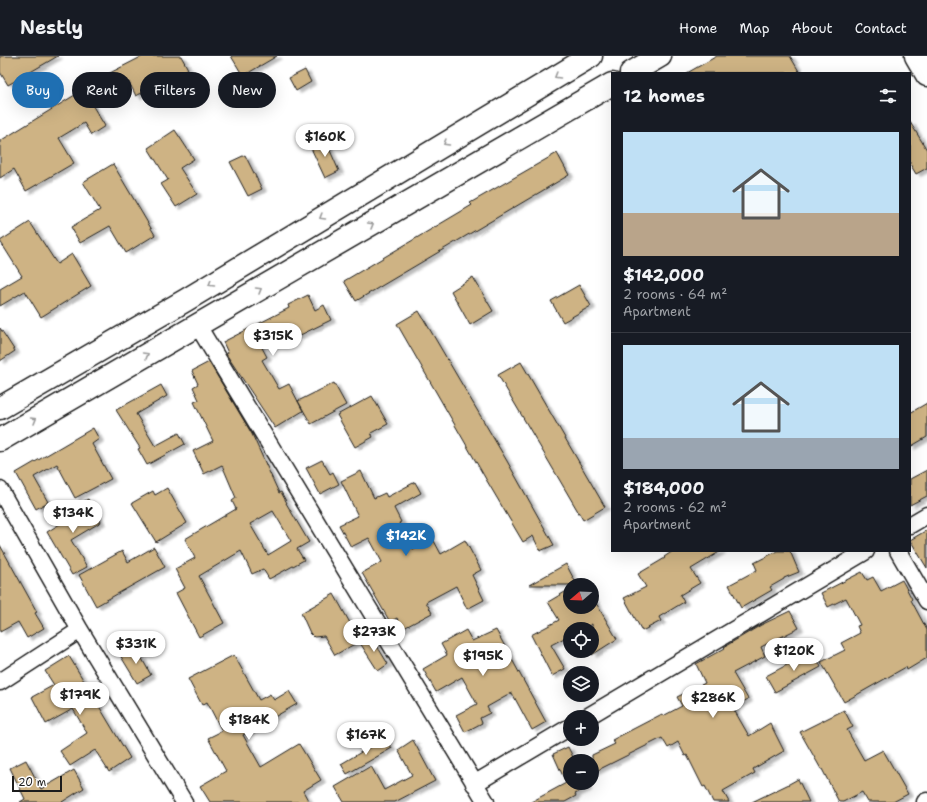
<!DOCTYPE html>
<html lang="en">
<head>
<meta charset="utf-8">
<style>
  :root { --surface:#171b24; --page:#20242c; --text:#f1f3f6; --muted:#9ea1a6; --line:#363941; --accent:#1f6fb2 }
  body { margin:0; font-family:"Shantell Sans",sans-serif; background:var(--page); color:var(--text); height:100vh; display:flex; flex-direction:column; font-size:15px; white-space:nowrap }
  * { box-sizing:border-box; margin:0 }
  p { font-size:13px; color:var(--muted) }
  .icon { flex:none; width:22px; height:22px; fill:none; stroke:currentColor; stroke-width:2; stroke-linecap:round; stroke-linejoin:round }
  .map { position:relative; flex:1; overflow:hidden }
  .side { position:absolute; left:611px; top:16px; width:300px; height:480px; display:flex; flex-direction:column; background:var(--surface); border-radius:0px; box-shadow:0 4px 16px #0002 }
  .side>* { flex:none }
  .top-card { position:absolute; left:12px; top:16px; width:380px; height:36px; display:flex; gap:8px }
  .needle { width:26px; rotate:251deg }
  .buttons { position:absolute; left:563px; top:522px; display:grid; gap:8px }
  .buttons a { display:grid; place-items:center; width:36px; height:36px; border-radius:50%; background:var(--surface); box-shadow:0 4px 16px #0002; font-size:20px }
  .scale { position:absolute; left:12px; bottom:10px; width:50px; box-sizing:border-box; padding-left:4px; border:2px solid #1c1c1c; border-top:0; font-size:11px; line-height:14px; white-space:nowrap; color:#1c1c1c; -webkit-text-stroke:3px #fff; paint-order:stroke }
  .price { position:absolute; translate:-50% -34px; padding:0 9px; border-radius:14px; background:#fff; color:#222; font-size:13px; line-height:26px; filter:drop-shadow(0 1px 2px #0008) }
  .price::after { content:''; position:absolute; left:50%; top:24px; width:12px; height:9px; margin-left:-6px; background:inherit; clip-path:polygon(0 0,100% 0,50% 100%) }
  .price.on { background:var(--accent); color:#fff }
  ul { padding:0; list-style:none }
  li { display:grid; align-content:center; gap:8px; height:212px; padding:0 12px }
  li+li { border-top:1px solid var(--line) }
  li span { display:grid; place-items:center; height:124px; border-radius:0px; color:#555 }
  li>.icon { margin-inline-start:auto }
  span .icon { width:72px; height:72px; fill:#fffc; stroke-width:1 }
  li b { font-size:17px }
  h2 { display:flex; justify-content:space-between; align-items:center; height:48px; padding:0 12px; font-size:17px }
  .tag { padding:0 14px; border-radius:18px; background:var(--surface); box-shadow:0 4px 16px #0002; font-size:14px; line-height:36px }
  .tag.on { background:var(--accent); color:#fff }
  header { display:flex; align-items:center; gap:24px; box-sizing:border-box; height:56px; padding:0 20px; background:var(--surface); border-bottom:1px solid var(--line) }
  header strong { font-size:19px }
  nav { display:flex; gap:22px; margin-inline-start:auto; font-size:14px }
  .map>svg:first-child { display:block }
  .building { fill:#ceb384; stroke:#1c1c1c; fill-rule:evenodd; filter:url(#shadow) }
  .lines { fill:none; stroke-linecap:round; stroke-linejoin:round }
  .minor-casing { stroke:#1c1c1c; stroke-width:19 }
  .secondary-casing { stroke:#1c1c1c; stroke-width:25 }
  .trunk-casing { stroke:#1c1c1c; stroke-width:25 }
  .minor { stroke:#fff; stroke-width:16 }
  .secondary { stroke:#fff; stroke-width:22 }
  .trunk { stroke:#fff; stroke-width:22 }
  .oneway { stroke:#999 }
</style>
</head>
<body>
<header>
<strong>Nestly</strong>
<nav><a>Home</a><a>Map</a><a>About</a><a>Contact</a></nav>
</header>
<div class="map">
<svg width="927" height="746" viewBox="0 0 927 746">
  <defs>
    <filter id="shadow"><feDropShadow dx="4.5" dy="2.5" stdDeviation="1" flood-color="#0004"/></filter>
  </defs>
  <rect width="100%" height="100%" fill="#fff"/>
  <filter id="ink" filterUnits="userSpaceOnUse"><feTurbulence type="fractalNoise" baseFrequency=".025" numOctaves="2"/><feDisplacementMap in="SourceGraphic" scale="8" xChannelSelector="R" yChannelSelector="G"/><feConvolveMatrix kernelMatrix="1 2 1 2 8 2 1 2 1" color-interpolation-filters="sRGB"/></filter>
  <g filter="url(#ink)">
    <path class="building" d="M0 0H58L8 29 0 16Z
      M143 0H181L188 13 136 40 129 26 112 35 104 20Z
      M231 0H277L243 20Z
      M717 0H790L800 17H687Z
      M305 14 311 26 296 35 289 22Z
      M83 34 105 70 91 79 84 67 59 82 74 107 26 135 14 113 0 122V85Z
      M910 66 927 94V112L916 118 910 108Z
      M175 74 194 103 180 112 197 138 176 151 161 128 168 124 148 92Z
      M325 83 339 115 325 122 310 90Z
      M557 97 569 119 356 245 344 225 472 149 470 147Z
      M245 99 262 133 248 140 230 106Z
      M113 108 155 179 126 197 110 170 80 187 71 171 100 154 83 126Z
      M30 166 57 208 72 198 91 230 41 261 25 235 0 250V233L22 220 0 185Z
      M473 221 493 255 470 269 451 235Z
      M579 229 591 250 563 266 551 245Z
      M308 239 315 254 324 249 331 264 288 285 282 272 258 284 267 301 262 304 279 333 289 328 303 355 275 372 226 298 228 297 223 286 289 252 288 249Z
      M419 255 507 405 554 489 540 495 533 480 523 486 487 425 397 268Z
      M0 272 15 295 0 305Z
      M209 306 252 378 279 437 281 436 287 447H286L309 486 297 493 304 504 269 523 263 513 252 518 241 495 199 520 224 567 199 581 176 537 185 532 175 513 195 502 185 483 236 453 232 445 236 442 222 409 204 418 193 395 213 385 194 346 199 344 193 331 198 328 192 315ZM273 455 291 485 268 499 250 468Z
      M521 306 605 451 583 464 498 319Z
      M334 327 346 349 311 368 298 345Z
      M161 329 167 340 136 358 155 390 179 377 185 388 147 409 138 393 140 392 116 354Z
      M372 340 388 368 371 377 373 381 355 391 337 359Z
      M927 347V381L910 391V357Z
      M93 372 99 383 92 388 111 423 75 442 57 408 34 421 48 446 36 453 16 417Z
      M322 404 330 418 333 416 339 428 320 438 306 412Z
      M927 414V440L910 449V423Z
      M361 415 374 442 385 437 387 441 415 426 421 437 394 452 401 466 399 467 413 493 433 483 441 498 465 484 481 514 472 519 484 544 467 553 456 530 426 546 432 557 402 573 397 562 390 566 362 517 382 506 369 482 351 491 339 469 358 460 341 425Z
      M167 432 187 467 156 486 132 447 153 435 155 439Z
      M88 443 101 466 71 484 87 511 72 519 47 476 63 466 59 459Z
      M927 474V512L910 484Z
      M0 489 37 556 35 557 44 572 27 582 18 566 0 576Z
      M154 491 165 511 96 550 79 519 122 495 128 506Z
      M673 495H721L691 513 700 527 680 539 684 546 659 561 661 565 642 575 624 542 646 531 638 518 665 502 664 501Z
      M777 495H790L799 516 784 522V523L770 531 772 534 741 552 729 529 757 514 754 507Z
      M566 508 577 529 584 525 586 529H529Z
      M862 516 867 524 873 521 881 535 902 524 912 543 911 544 927 574V602L907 614 906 611 844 646 821 606 845 594 841 587 860 577 857 570 860 569 846 542 828 551 821 537Z
      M570 533V551H592V540L617 583 592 599V568L582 573H570V579L551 589 565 613 552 620 531 579 559 564 548 546Z
      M334 538 360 585 335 599 324 580 314 581 310 577 301 557Z
      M790 555 799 572 761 591 765 600 733 617 748 643 733 652 749 680 770 667 784 695 753 713 755 717 723 735 729 746H713L705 730 703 731 687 699 685 700 678 686 668 692 662 682 592 717V699L615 688 612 684 662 658 663 660 682 650 677 641 705 627 696 608 725 592 724 591 761 569Z
      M466 574 472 585 496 574 546 666 532 674 512 637 487 651 490 657 480 662 482 667 465 676 456 659 477 648 462 621 436 636 423 613 447 599 441 588Z
      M371 580 388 608 378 615 360 587Z
      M135 590 151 619 137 627 120 599Z
      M813 595 821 611 775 636 766 620Z
      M234 599 259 644 270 638 274 644 289 635 297 648 243 679 261 711 299 688 321 724 303 735 309 746H210L200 730 226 715 208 682 222 675 207 646 202 649 188 623Z
      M69 600 130 702 109 716 95 694 70 710 60 695 87 677 73 653 46 668 32 641 54 629 45 615Z
      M844 654 853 671 847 674 864 704 883 694 908 738 893 746H868L862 736 843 746H839L822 713H821L800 676Z
      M385 682 392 692 347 718 341 708Z
      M413 684 435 725 395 746H344L335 731 371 710 384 734 412 719 398 694Z
      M568 691 575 705H570V727H585L587 732 575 738 576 740 565 746H531L566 727 553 698Z
      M26 704 41 733 74 714 84 732 62 746H20L25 743 10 712Z
      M798 723 809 746H752L789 728Z"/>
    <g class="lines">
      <defs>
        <path id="minor" d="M198 270 486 746
          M0 434 80 574 184 746
          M910 469 927 459
          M898 495 927 545
          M0 626 80 574
          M587 661 866 495
          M474 728 570 671
          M925 746 927 745"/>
        <path id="secondary" d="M631 17 660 0
          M0 352 186 244 591 0
          M0 384 612 28"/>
        <path id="trunk" d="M916 0 927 19"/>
      </defs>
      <use href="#minor" class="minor-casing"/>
      <use href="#secondary" class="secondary-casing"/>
      <use href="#trunk" class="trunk-casing"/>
      <use href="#minor" class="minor"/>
      <use href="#secondary" class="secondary"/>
      <use href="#trunk" class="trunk"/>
    </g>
    <defs><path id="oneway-chevron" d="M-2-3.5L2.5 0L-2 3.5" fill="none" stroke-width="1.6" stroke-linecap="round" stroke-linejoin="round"/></defs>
    <g class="oneway">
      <use href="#oneway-chevron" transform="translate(557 20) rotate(149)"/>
      <use href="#oneway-chevron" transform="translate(446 87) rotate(149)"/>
      <use href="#oneway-chevron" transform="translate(322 161) rotate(149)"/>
      <use href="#oneway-chevron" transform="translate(371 169) rotate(-30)"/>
      <use href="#oneway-chevron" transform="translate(211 228) rotate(149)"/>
      <use href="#oneway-chevron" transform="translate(259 234) rotate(-30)"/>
      <use href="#oneway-chevron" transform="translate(146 299) rotate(-30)"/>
      <use href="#oneway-chevron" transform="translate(34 364) rotate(-30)"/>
    </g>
  </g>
</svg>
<div class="buttons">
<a><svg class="needle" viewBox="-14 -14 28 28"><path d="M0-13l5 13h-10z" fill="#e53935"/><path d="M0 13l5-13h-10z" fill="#9ea1a6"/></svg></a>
<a><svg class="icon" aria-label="locate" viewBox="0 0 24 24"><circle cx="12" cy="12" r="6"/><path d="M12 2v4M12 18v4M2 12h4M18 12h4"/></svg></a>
<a><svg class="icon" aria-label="layers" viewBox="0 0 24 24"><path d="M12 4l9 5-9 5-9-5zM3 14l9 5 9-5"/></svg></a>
<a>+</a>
<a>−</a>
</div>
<div class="scale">20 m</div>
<b class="price" style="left:325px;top:102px">$160K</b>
<b class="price" style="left:273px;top:301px">$315K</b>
<b class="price" style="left:73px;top:478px">$134K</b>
<b class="price on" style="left:406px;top:501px">$142K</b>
<b class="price" style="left:374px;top:597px">$273K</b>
<b class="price" style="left:136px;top:609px">$331K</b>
<b class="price" style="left:794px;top:616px">$120K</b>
<b class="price" style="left:483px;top:621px">$195K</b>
<b class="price" style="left:80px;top:660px">$179K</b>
<b class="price" style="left:713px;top:663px">$286K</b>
<b class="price" style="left:249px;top:685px">$184K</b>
<b class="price" style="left:366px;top:700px">$167K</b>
<div class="top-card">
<a class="tag on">Buy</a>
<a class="tag">Rent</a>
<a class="tag">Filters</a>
<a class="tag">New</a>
</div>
<section class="side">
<h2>12 homes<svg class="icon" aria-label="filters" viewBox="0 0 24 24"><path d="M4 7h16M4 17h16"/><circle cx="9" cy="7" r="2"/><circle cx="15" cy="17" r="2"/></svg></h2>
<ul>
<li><span style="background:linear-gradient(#bfe0f5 65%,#b9a48a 0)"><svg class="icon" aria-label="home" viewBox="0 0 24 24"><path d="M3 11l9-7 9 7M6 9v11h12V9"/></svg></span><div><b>$142,000</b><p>2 rooms · 64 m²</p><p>Apartment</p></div></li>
<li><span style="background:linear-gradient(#bfe0f5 75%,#9aa5b1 0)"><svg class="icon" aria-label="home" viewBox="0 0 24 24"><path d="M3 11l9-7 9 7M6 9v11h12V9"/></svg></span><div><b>$184,000</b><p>2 rooms · 62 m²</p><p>Apartment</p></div></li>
</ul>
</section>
</div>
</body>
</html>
